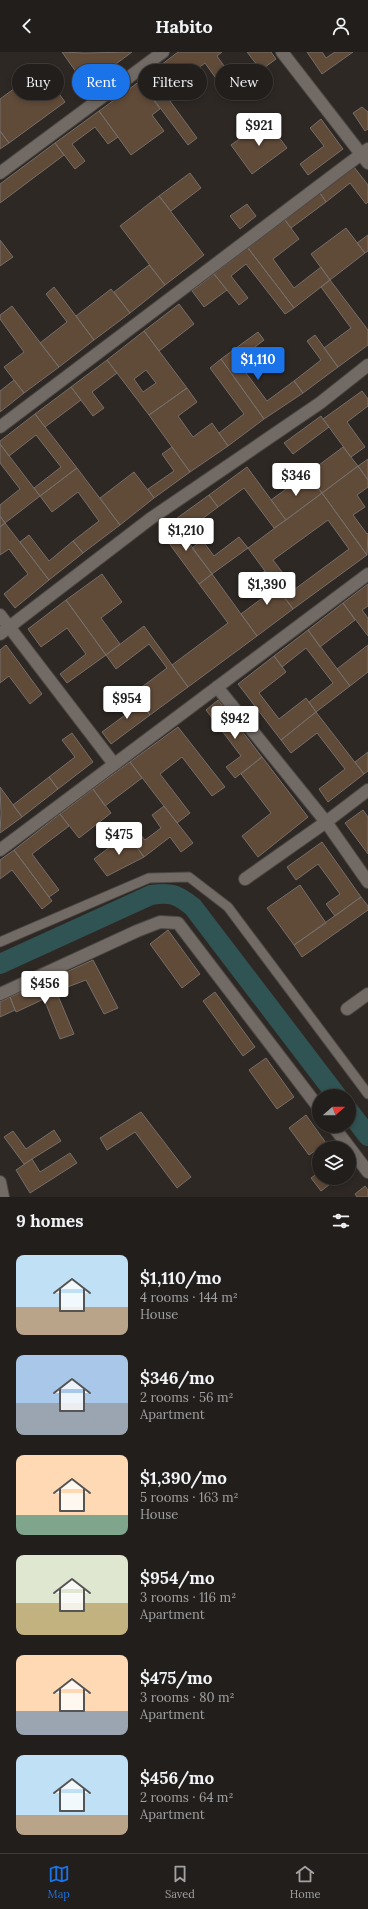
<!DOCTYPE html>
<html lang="en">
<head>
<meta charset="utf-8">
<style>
  :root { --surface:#221e1b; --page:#2e2b28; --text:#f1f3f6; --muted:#a2a2a3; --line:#3f3c3a; --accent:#1a73e8 }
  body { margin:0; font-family:Lora,serif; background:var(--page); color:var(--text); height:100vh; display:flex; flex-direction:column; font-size:15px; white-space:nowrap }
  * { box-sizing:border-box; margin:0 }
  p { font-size:13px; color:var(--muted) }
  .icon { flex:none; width:22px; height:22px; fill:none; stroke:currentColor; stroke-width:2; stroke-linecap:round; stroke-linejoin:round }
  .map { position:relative; height:1145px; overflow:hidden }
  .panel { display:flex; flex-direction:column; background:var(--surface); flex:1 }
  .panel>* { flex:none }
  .guide { position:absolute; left:12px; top:12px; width:344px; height:36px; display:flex; gap:8px }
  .needle { width:26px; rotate:69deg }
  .fabs { position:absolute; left:312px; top:1037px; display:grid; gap:8px }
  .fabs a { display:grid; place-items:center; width:44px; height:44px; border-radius:50%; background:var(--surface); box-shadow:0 2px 6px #0003,0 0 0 1px var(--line); font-size:20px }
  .price { position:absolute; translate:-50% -34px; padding:0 9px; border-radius:4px; background:#fff; color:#222; font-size:13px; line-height:26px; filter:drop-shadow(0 1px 2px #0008) }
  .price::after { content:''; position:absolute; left:50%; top:24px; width:12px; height:9px; margin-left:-6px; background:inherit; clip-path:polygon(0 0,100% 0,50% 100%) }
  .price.active { background:var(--accent); color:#fff }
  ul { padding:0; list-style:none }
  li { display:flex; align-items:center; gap:12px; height:100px; padding:0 16px }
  li span { display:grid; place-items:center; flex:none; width:112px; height:80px; border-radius:8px; color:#555 }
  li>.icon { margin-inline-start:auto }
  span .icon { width:48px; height:48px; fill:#fffc; stroke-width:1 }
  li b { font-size:17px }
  h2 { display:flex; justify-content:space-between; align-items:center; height:48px; padding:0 16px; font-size:17px }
  .pill { padding:0 14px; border-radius:18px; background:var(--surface); box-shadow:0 2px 6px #0003,0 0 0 1px var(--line); font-size:14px; line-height:36px }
  .pill.active { background:var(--accent); color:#fff }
  header { display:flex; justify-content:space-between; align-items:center; height:52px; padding:0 16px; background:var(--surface); font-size:18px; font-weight:800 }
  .tabs { display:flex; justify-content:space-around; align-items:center; height:56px; border-top:1px solid var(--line); background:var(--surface); font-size:11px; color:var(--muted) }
  .tabs a { display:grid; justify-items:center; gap:2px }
  .tabs .active { color:var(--accent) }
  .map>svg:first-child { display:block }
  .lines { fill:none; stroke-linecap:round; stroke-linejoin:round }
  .canal { stroke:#305353; stroke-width:20 }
  .building { fill:#604a38; stroke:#756e69; fill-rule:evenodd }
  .lane-casing { stroke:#4b4642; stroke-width:11 }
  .street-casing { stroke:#4b4642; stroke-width:14 }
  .lane { stroke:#716a65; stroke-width:9 }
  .street { stroke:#716a65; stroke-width:12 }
</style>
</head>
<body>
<header><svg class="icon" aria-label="back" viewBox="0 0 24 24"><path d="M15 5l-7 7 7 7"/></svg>Habito<svg class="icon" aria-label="person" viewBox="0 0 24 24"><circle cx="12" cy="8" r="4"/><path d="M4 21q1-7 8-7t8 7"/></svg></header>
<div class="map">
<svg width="368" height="1145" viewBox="0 0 368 1145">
  <rect width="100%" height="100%" fill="#2e2824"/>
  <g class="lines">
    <path class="canal" d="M0 912 151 843C171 840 177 842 193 855L337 1044
      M349 1059 368 1084"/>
  </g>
  <path class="building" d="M62 0 84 1 132 0 86 34Z
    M178 0H222L217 4 239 35 228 43 205 11 164 41 197 86 188 93 140 29Z
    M247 0H271L276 7 261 18Z
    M307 0H322L326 6 335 0H353L322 22Z
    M41 17 65 50 9 91 0 79V47Z
    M140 29 160 57 152 63 164 79 131 103 99 59Z
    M362 55 368 60V77L365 79 353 61Z
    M99 59 118 85 108 92 95 75 72 92 85 109 75 117 55 91Z
    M321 67 343 97 308 123 300 112 324 94 310 76Z
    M266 68 287 96 252 122 231 93Z
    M0 79 9 91 0 97Z
    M55 91 64 103 0 151V132Z
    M354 115 368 133V150L366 152 350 131 326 150 320 141Z
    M190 121 201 136 171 159 159 144Z
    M320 141 326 150 291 176 285 168Z
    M159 144 204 203 165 233 120 174Z
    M247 152 256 164 240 177 230 164Z
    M285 168 299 187 273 207 294 236 321 215 330 228 294 256 248 196Z
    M346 176 365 201 330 228 311 202Z
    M368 183V199L365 201 357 191Z
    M0 188 13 205 0 214Z
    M248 196 294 256 285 262 246 212 231 224 248 246 239 253 214 222Z
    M149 213 165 233 130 261 114 240Z
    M214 222 227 238 204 255 192 239Z
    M330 228 368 278V293L338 315 324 296 351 276 321 235Z
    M54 235 94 288 59 315 40 291 67 270 46 242Z
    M111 237 130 261 94 288 76 264Z
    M179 252 194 272 159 299 144 279Z
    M12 254 59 315 24 341 4 315 24 300 0 267V263Z
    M144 279 187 336 149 363 107 308ZM146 318 156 331 143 340 134 327Z
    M258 280 264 288 237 309 267 349 294 329 303 341 264 367 221 307Z
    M315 283 338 315 303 341 294 329 321 308 307 289Z
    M221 307 264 367 228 394 219 381 244 362 210 316Z
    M107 308 117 321 92 340 104 356 93 364 71 335Z
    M14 328 24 341 0 360V339Z
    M71 335 81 348 45 375 35 362Z
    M187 336 197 350 178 364 193 385 212 371 228 394 190 420 149 363Z
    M362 339 368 347V354L347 370 365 395 351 405 323 367Z
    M35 362 77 416 40 444 34 436 61 415 36 383 9 404 0 392V389Z
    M321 364 329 375 293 402 284 391Z
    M0 392 40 444 5 471 0 464V453L20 437 0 411Z
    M172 395 190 420 154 446 148 437 174 419 162 402Z
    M343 395 358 414 322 441 307 422Z
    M368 407V428L358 414Z
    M358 414 368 428V435L357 443 365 455 353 463 367 482 368 481 367 503 322 441Z
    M247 415 286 468 274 476 244 436 218 455 209 443Z
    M77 416 120 473 83 501 73 489 99 469 78 440 52 460 40 444Z
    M134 420 154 446 120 473 100 446Z
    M307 422 322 441 286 468 271 448Z
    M322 441 367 503 293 557 248 496ZM328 468 349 497 295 537 273 508Z
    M209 443 218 455 182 482 173 469Z
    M0 464 5 471 0 475Z
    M173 469 212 522 199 532 160 479Z
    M5 471 49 528 15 556 4 542 28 522 9 497 0 503V475Z
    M29 483 49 509 73 489 83 501 49 528 20 490Z
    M239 485 248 496 212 522 192 496 202 488 214 504Z
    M265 519 293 557 257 584 241 562 265 544 253 527Z
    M102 522 122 550 101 566 120 592 106 603 66 548Z
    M212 522 257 584 188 635 172 613 228 571 199 532Z
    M368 532V554L362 558 368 566V584L343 551Z
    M66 548 106 603 67 631 60 622 86 602 67 576 41 595 28 577Z
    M343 551 355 568 320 595 308 578Z
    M144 574 188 635 150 663 134 641 167 616 149 592 116 617 106 603Z
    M308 578 350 634 316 660 309 650 333 631 306 596 282 615 274 604Z
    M6 593 42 642 30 652 9 624 0 631V598Z
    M368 593V620L350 634 337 617Z
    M274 604 286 620 259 641 279 667 306 646 316 660 281 688 238 632Z
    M134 641 150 663 111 692 102 680 132 658 124 648Z
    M218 648 262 705 235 726 226 715 241 704 206 658Z
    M316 660 364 722 328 750 319 737 345 717 317 681 291 701 281 688Z
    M178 675 225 735 212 744 182 705 160 722 190 761 177 771 130 710Z
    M72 681 93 710 58 737 49 725 75 705 62 688Z
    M368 700V719L364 722 355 710Z
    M262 705 308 765 258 805 242 784 271 761 241 722Z
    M130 710 142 726 105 754 93 737Z
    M49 725 58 737 22 765 13 753Z
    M0 735 22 765 0 781 1 761Z
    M93 737 111 761 79 786 60 762Z
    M164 754 193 791 181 800 170 785 144 805 127 782 135 776 145 788 161 776 152 763Z
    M363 758 368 765V802L345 771Z
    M60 762 69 774 32 802 59 838 49 845 14 798Z
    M127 782 144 805 107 824 94 807Z
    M322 790 361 845 335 864 326 852 340 842 318 812 296 828 287 815Z
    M14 798 52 849 42 857 12 818 0 827V808Z
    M300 833 326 871 294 893 267 856Z
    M361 845 368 854V858L302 905 294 893Z
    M168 878 200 922 182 936 150 892Z
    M93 908 118 956 104 962 86 928 57 939 51 927Z
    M51 927 74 982 60 987 44 947 16 960 10 945Z
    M215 940 255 995 243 1004 203 949Z
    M10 945 15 958 0 965V950Z
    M266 1006 294 1045 277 1057 249 1018Z
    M141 1060 191 1125 177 1136 135 1080 107 1098 100 1086Z
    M306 1063 326 1091 309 1103 289 1076Z
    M54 1078 61 1089 24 1112 4 1085 13 1079 26 1097Z
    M70 1101 77 1111 30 1141 16 1118 32 1107 40 1120Z
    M319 1120V1126H338L321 1139 311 1126Z
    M365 1134 368 1138V1145H357L355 1142Z"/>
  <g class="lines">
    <defs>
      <path id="lane" d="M0 890 149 826 189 825 228 855 368 1042"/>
      <path id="street" d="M282 0 368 111
        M0 121 163 0
        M0 375 368 97
        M0 563 114 712
        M0 582 150 467 320 351 368 313
        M217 635 326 770 368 830
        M0 798 368 522
        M245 827 326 770 368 738
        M0 942 137 879 160 870 178 871 319 1056
        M347 957 368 942
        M333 1074 368 1120
        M0 1130 3 1145"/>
    </defs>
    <use href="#lane" class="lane-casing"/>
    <use href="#street" class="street-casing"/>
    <use href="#lane" class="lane"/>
    <use href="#street" class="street"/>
  </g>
</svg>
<div class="fabs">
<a><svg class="needle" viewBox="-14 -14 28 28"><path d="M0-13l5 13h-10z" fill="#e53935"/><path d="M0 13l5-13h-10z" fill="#a2a2a3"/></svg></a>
<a><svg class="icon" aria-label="layers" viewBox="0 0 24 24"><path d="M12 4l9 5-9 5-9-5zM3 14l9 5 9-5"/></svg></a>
</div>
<b class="price" style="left:259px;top:95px">$921</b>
<b class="price active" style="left:258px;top:329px">$1,110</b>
<b class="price" style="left:296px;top:445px">$346</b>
<b class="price" style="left:186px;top:500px">$1,210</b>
<b class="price" style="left:267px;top:554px">$1,390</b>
<b class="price" style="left:127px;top:668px">$954</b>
<b class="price" style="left:235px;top:688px">$942</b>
<b class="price" style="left:119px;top:804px">$475</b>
<b class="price" style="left:45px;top:953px">$456</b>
<div class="guide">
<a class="pill">Buy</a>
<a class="pill active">Rent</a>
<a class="pill">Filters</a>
<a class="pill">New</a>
</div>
</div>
<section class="panel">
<h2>9 homes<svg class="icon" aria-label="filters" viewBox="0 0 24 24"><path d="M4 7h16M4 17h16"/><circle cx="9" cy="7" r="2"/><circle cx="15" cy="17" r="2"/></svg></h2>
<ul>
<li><span style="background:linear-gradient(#bfe0f5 65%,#b9a48a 0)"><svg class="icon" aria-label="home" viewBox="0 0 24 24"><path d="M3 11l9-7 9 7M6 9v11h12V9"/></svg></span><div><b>$1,110/mo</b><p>4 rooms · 144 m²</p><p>House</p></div></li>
<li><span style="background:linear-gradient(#a9c7e8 60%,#9aa5b1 0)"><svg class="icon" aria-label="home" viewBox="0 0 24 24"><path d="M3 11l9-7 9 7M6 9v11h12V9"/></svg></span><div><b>$346/mo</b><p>2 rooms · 56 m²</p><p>Apartment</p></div></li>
<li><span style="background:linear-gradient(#ffd9b3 75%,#7fa58c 0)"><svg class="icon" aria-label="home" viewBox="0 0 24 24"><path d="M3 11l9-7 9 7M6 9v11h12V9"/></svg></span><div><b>$1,390/mo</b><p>5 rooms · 163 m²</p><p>House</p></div></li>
<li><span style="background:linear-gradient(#dfe7d0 60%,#c2b280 0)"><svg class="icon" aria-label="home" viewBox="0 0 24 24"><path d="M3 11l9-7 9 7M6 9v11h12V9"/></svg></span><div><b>$954/mo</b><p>3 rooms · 116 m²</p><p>Apartment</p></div></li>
<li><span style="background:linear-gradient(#ffd9b3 70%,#9aa5b1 0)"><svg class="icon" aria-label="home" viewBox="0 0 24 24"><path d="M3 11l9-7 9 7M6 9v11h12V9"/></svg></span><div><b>$475/mo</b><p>3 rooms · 80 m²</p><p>Apartment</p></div></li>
<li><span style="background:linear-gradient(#bfe0f5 75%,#b9a48a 0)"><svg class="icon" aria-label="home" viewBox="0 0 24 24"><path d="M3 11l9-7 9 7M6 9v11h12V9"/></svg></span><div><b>$456/mo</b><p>2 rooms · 64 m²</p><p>Apartment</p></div></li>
</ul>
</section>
<nav class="tabs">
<a class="active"><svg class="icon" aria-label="map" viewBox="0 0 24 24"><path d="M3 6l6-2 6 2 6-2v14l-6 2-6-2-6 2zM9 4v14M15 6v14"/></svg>Map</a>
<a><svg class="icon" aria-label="saved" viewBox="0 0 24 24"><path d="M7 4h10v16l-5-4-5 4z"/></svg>Saved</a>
<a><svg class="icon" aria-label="home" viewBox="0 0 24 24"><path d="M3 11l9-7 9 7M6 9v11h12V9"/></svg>Home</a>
</nav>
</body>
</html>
